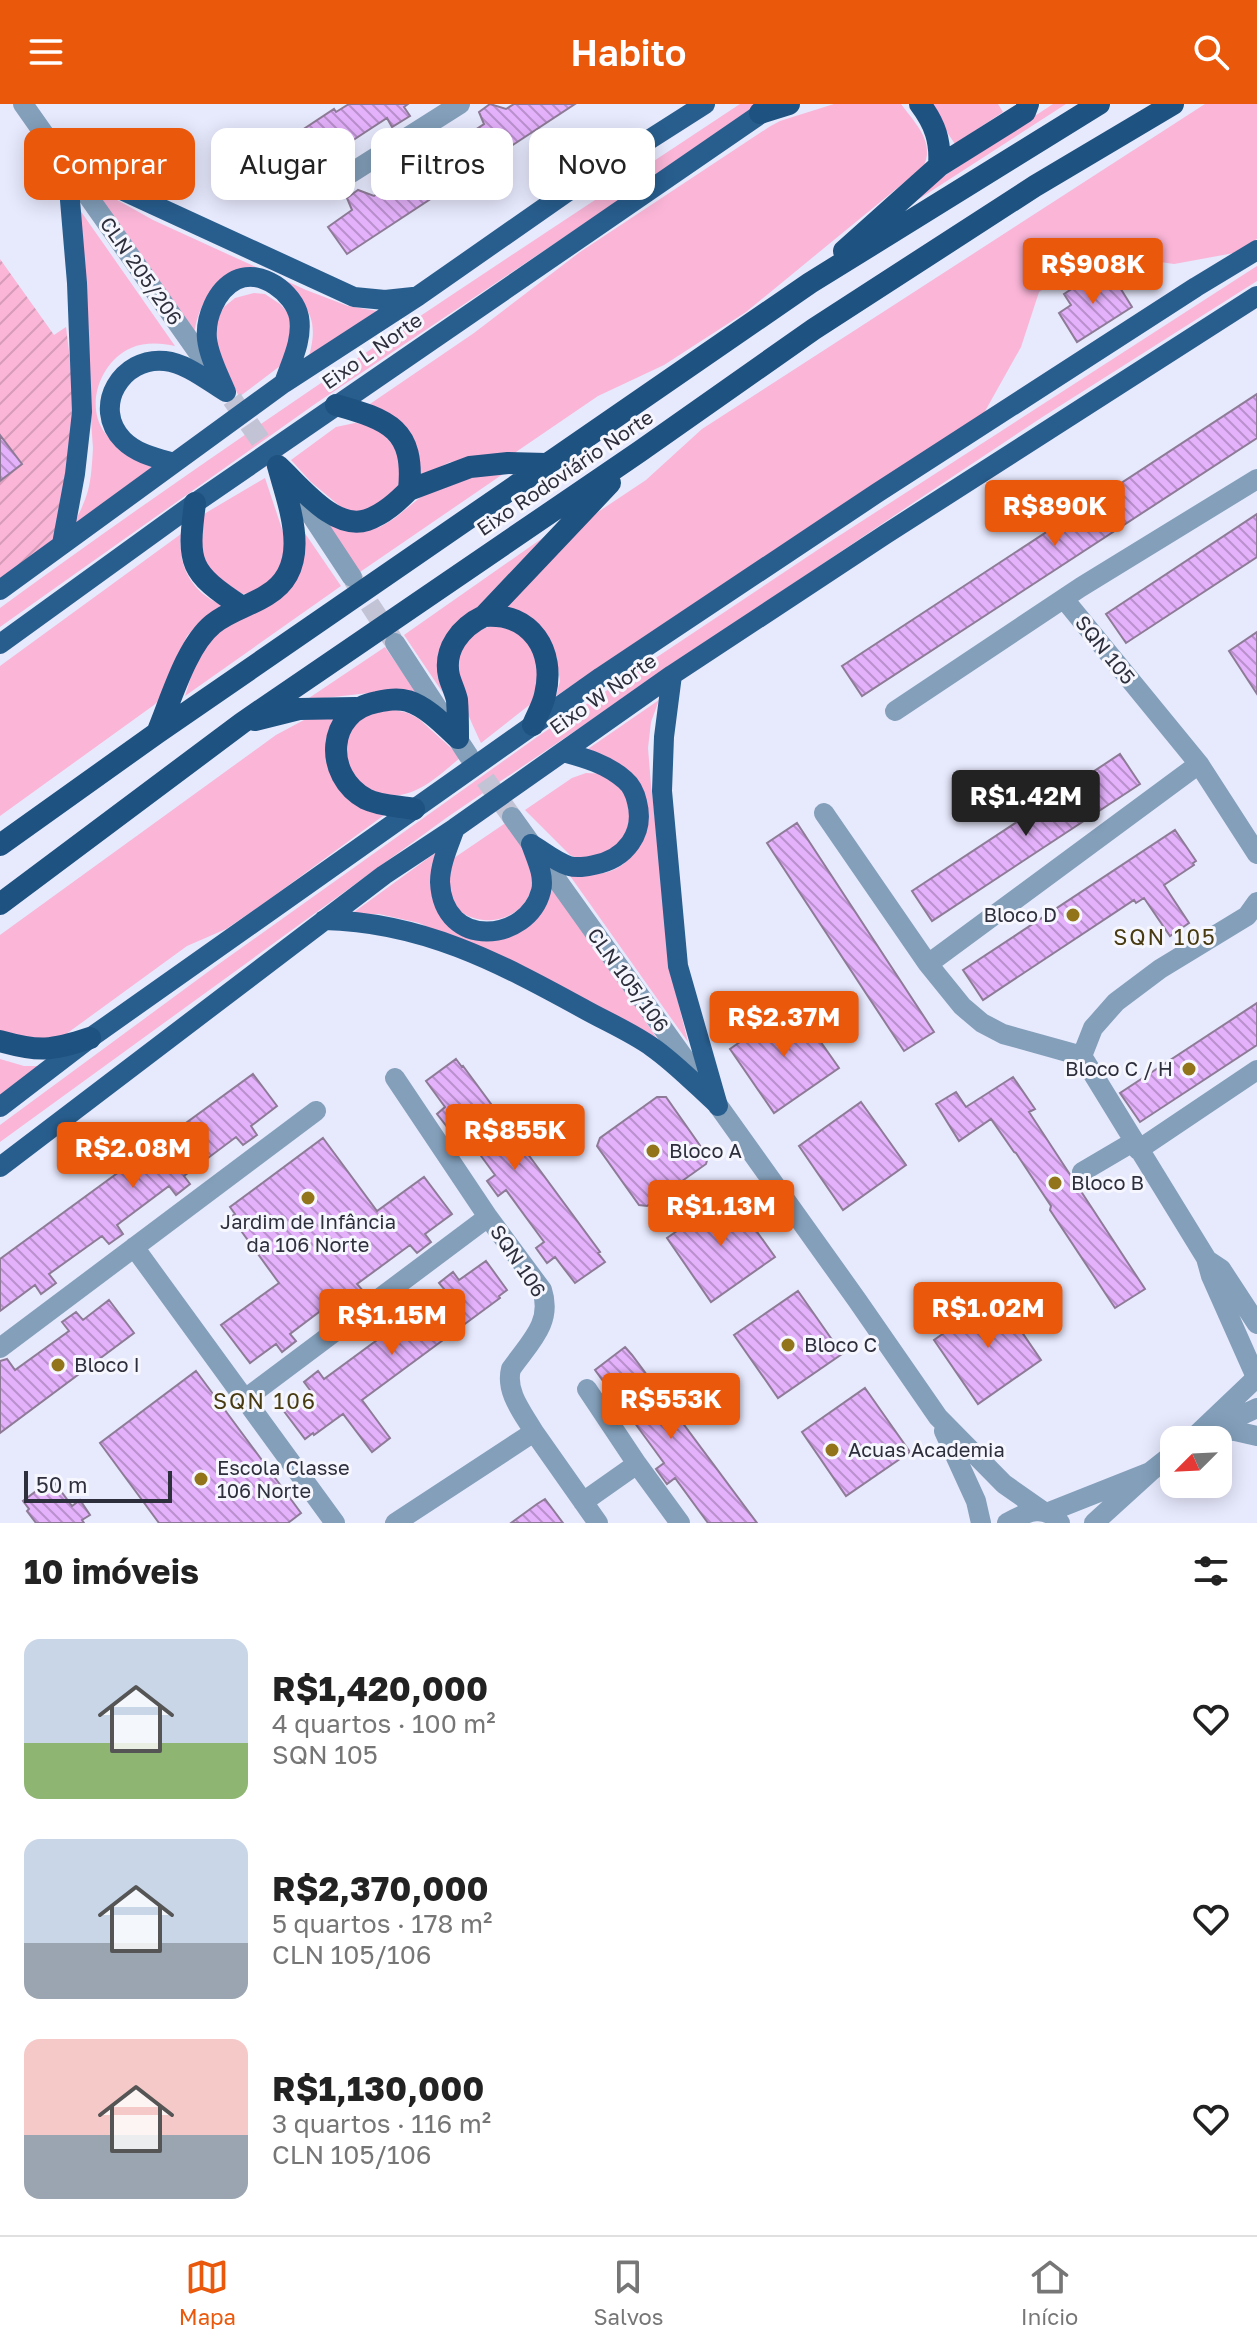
<!DOCTYPE html>
<html lang="pt">
<head>
<meta charset="utf-8">
<style>
  :root { --surface:#fff; --page:#f2f2f2; --text:#222; --muted:#767676; --line:#e0e0e0; --accent:#ea580c }
  body { margin:0; font-family:"Golos Text",sans-serif; background:var(--page); color:var(--text); height:100vh; display:flex; flex-direction:column; font-size:30px; white-space:nowrap }
  * { box-sizing:border-box; margin:0 }
  p { font-size:26px; color:var(--muted) }
  .icon { flex:none; width:44px; height:44px; fill:none; stroke:currentColor; stroke-width:2; stroke-linecap:round; stroke-linejoin:round }
  .map { position:relative; height:1419px; overflow:hidden }
  .drawer { display:flex; flex-direction:column; background:var(--surface); flex:1 }
  .drawer>* { flex:none }
  .banner { position:absolute; left:24px; top:24px; width:800px; height:72px; display:flex; gap:16px }
  .needle { width:52px; rotate:246deg }
  .tools { position:absolute; left:1160px; top:1322px; display:grid; gap:16px }
  .tools a { display:grid; place-items:center; width:72px; height:72px; border-radius:16px; background:var(--surface); box-shadow:0 4px 20px #0003; font-size:40px }
  .scale { position:absolute; left:24px; bottom:20px; width:148px; box-sizing:border-box; padding-left:8px; border:4px solid #2e2f3c; border-top:0; font-size:22px; line-height:28px; white-space:nowrap; color:#2e2f3c; -webkit-text-stroke:6px #f6f7fe; paint-order:stroke }
  .price { position:absolute; translate:-50% -68px; padding:0 18px; border-radius:8px; background:var(--accent); color:#fff; font-size:26px; line-height:52px; filter:drop-shadow(0 2px 4px #0008) }
  .price::after { content:''; position:absolute; left:50%; top:48px; width:24px; height:18px; margin-left:-12px; background:inherit; clip-path:polygon(0 0,100% 0,50% 100%) }
  .price.current { background:#222; color:#fff }
  ul { padding:0; list-style:none }
  li { display:flex; align-items:center; gap:24px; height:200px; padding:0 24px }
  li span { display:grid; place-items:center; flex:none; width:224px; height:160px; border-radius:16px; color:#555 }
  li>.icon { margin-inline-start:auto }
  span .icon { width:96px; height:96px; fill:#fffc; stroke-width:1 }
  li b { font-size:34px }
  h2 { display:flex; justify-content:space-between; align-items:center; height:96px; padding:0 24px; font-size:34px }
  .tag { padding:0 28px; border-radius:16px; background:var(--surface); box-shadow:0 4px 20px #0003; font-size:28px; line-height:72px }
  .tag.current { background:var(--accent); color:#fff }
  header { display:flex; justify-content:space-between; align-items:center; height:104px; padding:0 24px; background:var(--accent); color:#fff; font-size:36px; font-weight:600 }
  .tabs { display:flex; justify-content:space-around; align-items:center; height:112px; border-top:2px solid var(--line); background:var(--surface); font-size:22px; color:var(--muted) }
  .tabs a { display:grid; justify-items:center; gap:4px }
  .tabs .current { color:var(--accent) }
  .map>svg:first-child { display:block }
  .green { fill:#fab5d7 }
  .garden { fill:url(#garden-furrows) }
  .building { fill:url(#building-back-hatch); stroke:#8e7b97; stroke-width:2 }
  .lines { fill:none; stroke-linecap:round; stroke-linejoin:round }
  .tertiary-tunnel { stroke:#c2c4d6; stroke-width:20; stroke-dasharray:20 10; stroke-linecap:butt }
  .minor { stroke:#839fba; stroke-width:20 }
  .tertiary { stroke:#839fba; stroke-width:20 }
  .primary { stroke:#285e8e; stroke-width:20 }
  .trunk { stroke:#1e5280; stroke-width:22 }
  .poi-dot { fill:#92741b; stroke:#f6f7fe; stroke-width:3 }
  .labels { text-anchor:middle; stroke-width:6; stroke-linejoin:round; paint-order:stroke }
  .street-label { font-size:20px; fill:#2e2f3c; stroke:#f6f7fe }
  .poi-label { font-size:20px; fill:#2e2f3c; stroke:#f6f7fe; text-anchor:start }
  .neighbourhood-label { font-size:22px; letter-spacing:2px; fill:#483a11; stroke:#f6f7fe }
</style>
</head>
<body>
<header><svg class="icon" aria-label="menu" viewBox="0 0 24 24"><path d="M4 6h16M4 12h16M4 18h16"/></svg>Habito<svg class="icon" aria-label="search" viewBox="0 0 24 24"><circle cx="10" cy="10" r="6"/><path d="M15 15l6 6"/></svg></header>
<div class="map">
<svg width="1257" height="1419" viewBox="0 0 1257 1419">
  <defs>
    <pattern id="garden-furrows" width="10" height="10" patternUnits="userSpaceOnUse" patternTransform="scale(2)"><rect width="10" height="10" fill="#fab5d7"/><path d="M-1 1l2-2M0 10L10 0M9 11l2-2" fill="none" stroke="#d79cb9"/></pattern>
    <pattern id="building-back-hatch" width="6" height="6" patternUnits="userSpaceOnUse" patternTransform="scale(2)"><rect width="6" height="6" fill="#e4b1fb"/><path d="M-1 5l2 2M0 0l6 6M5-1l2 2" fill="none" stroke="#b990cc"/></pattern>
  </defs>
  <rect width="100%" height="100%" fill="#e7e9fd"/>
  <path class="green" d="M740 0H763L315 300 0 523V504C241 328 491 165 740 0Z
    M834 0H901C915 19 936 39 923 63L746 208 664 261 598 292 513 350 494 355 450 358 418 374 367 302 474 229 580 148 769 23 780 17Z
    M928 0H998L1003 8 955 40Z
    M1053 0H1066L905 104 902 100Z
    M1205 0H1257V135L1234 149 1174 160 1099 149 1039 188 1021 243 984 309 556 592 560 577 556 551 500 507 595 410 646 376 702 325Z
    M87 79 153 116 306 186 348 202 383 208 307 259C321 215 310 200 274 175L209 190C200 204 196 215 194 231Z
    M75 99 175 242C161 239 145 238 131 244 101 257 84 301 105 329 118 345 141 352 159 361L71 424C90 392 91 379 93 344Z
    M1257 162V177L1044 312 910 401 449 712 0 1038V1021L216 862 537 633 828 439Z
    M254 189 265 190 280 200 289 210 295 225 284 259 239 293 213 235 218 213 224 203 235 194Z
    M355 319 375 321 401 350 399 383 389 399 358 409 341 403 311 378 291 356 336 323Z
    M506 368 360 468 322 414 365 426 380 423 395 414 422 392 451 377Z
    M265 374 287 440 278 474 251 489 242 490 200 461 204 410Z
    M302 425 341 482 185 592C191 576 195 552 206 540 246 497 318 501 302 425Z
    M181 430C177 463 193 491 225 502L201 517 187 532 160 595 154 601 0 712V562Z
    M544 433 485 495 438 573 443 589 404 531Z
    M499 520 520 524 537 554V595L481 639C466 605 439 559 476 529 482 524 492 522 499 520Z
    M385 543 426 602 387 587 306 596Z
    M659 596 651 618 648 644 651 681 675 886 688 938 568 769C616 776 638 760 646 712L585 647Z
    M390 605 408 609 419 615 461 653C437 673 411 700 377 689 368 686 358 678 350 673L344 646 352 623 369 609Z
    M339 611 333 677 344 690 391 706 267 797 226 825 187 842 62 933 53 937 0 930V831L276 631 304 616Z
    M586 669 606 670 627 692 631 716 622 739 587 758 570 751 525 706 572 674Z
    M507 718C515 729 527 743 530 755 550 829 445 835 448 778 449 769 449 762 454 754Z
    M438 747 452 819 535 816C546 804 549 793 552 778L664 945 524 868 419 819 379 810 350 811Z
    M0 955 24 962H42L0 994Z"/>
  <path class="garden" d="M0 155 54 231 66 223 75 297 58 435 0 478Z"/>
  <path class="building" d="M349 0H408L404 3 410 12 392 23 387 14 338 46 343 55 326 66 320 58 296 74 278 47 286 41 284 38 334 5 336 8Z
    M490 0 506 5 514 0H575L347 150 328 123 352 106 347 94 358 86 374 92 418 63 413 51 423 43 440 49 484 20 479 8Z
    M1092 169 1101 182 1114 174 1132 203 1077 238 1059 209 1071 201 1064 190 1073 184 1071 182Z
    M1257 290V334L862 592 842 562Z
    M0 331 22 360 0 377Z
    M1257 410V453L1126 539 1106 510Z
    M1257 528V590L1229 547Z
    M1120 650 1140 680 932 817 912 787Z
    M797 719 934 928 904 947 767 739Z
    M1175 726 1196 757 1193 759 1194 761 1164 781 1189 819 1170 832 1144 794 1136 799 1134 796 983 896 963 866Z
    M1257 899V941L1140 1018 1120 989Z
    M794 900 839 964 774 1009 730 945Z
    M456 955 462 963 463 962 600 1148 598 1149 605 1158 575 1179 555 1153 547 1159 536 1144 544 1138 506 1086 498 1092 487 1077 495 1071 456 1018 448 1024 437 1010 445 1003 426 977Z
    M253 970 277 1002 251 1022 257 1031 243 1041 236 1033 184 1072 190 1080 176 1091 169 1082 117 1121 123 1130 109 1140 102 1132 49 1170 56 1179 41 1190 35 1181 0 1207V1155Z
    M1013 973 1035 1005 1029 1008 1145 1185 1115 1204 1050 1106 1051 1102 1016 1049 1014 1048 991 1015 959 1037 936 1000 956 988 966 1003Z
    M657 993H666L708 1053 706 1060 647 1102 639 1101 597 1042 600 1034Z
    M861 998 906 1061 843 1106 799 1042Z
    M323 1034 377 1107 424 1073 452 1110 425 1130 431 1138 417 1149 410 1141 357 1180 364 1188 349 1198 343 1190 290 1230 296 1237 282 1248 276 1240 250 1259 221 1221 279 1179 231 1113 235 1110 230 1103Z
    M730 1090 775 1153 711 1198 667 1134Z
    M486 1157 507 1186 499 1192 500 1194 362 1296 390 1334 372 1348 343 1310 314 1331 313 1329 305 1335 283 1306 310 1286 304 1278 318 1267 324 1275 377 1236 371 1228 385 1217 392 1226 445 1186 439 1179 453 1168 459 1176Z
    M798 1187 842 1250 778 1294 734 1231Z
    M997 1192 1041 1256 978 1300 934 1236Z
    M109 1196 134 1229 0 1329V1257L7 1255 15 1266 69 1227 62 1218 76 1208 83 1216Z
    M625 1243 632 1251 757 1419H708L675 1374 667 1380 656 1365 664 1359 626 1307 620 1311 609 1295 614 1292 595 1266Z
    M196 1267 301 1409 288 1419H159L100 1339Z
    M865 1284 910 1348 846 1392 802 1328Z
    M52 1375 72 1402 80 1396 90 1411 82 1416 84 1419H36L27 1407 29 1405 23 1397Z
    M545 1395 563 1419H511L537 1400Z"/>
  <g class="lines">
    <path class="tertiary-tunnel" d="M232 295 276 359
      M353 475 393 536
      M468 651 512 713"/>
    <path class="minor" d="M351 69 460 0
      M1064 495 1199 660 1257 750
      M895 607 1081 483 1257 375
      M824 709 928 860 962 902 982 919 1003 930 1082 952
      M928 860 1199 660
      M395 974 488 1113 542 1186C553 1219 529 1239 511 1265 505 1288 523 1309 534 1328
      M1138 1046 1257 966
      M1082 1068 1133 1038
      M134 1143 335 1419
      M1209 1157 1221 1165 1257 1220
      M0 1244 316 1007
      M1255 1271 1211 1172 1206 1154 1082 952 1093 924 1116 898 1160 865 1247 812 1257 798
      M245 1295 488 1113
      M637 1360 680 1419
      M583 1398 637 1360 587 1285
      M395 1419 534 1328 598 1419"/>
    <path class="tertiary" d="M23 0 214 271
      M294 385 352 473
      M395 539 468 651
      M512 713 857 1196 938 1313 1004 1380 1041 1406
      M1212 1325 1257 1304
      M1214 1326 1235 1327 1257 1332
      M944 1327 976 1397 981 1419
      M1191 1336 1253 1277 1257 1270
      M1049 1408 1150 1368
      M1007 1419C1026 1408 1045 1399 1060 1419
      M1094 1419 1150 1368 1174 1349"/>
    <path class="primary" d="M226 288C219 271 209 253 207 235 205 214 216 186 236 176 261 164 294 189 299 213 303 236 291 258 284 279
      M174 359C156 354 137 350 123 336 91 303 122 252 165 257 186 259 208 277 226 288
      M62 440 75 370 82 308 77 179 67 61 354 193 385 196 413 193
      M0 486 284 279 418 192 567 88 705 0
      M0 540 195 399 775 0
      M672 571 664 633 662 687 678 862 718 1002
      M455 724C449 741 440 760 440 778 443 847 528 838 541 787 545 772 536 754 531 740
      M531 740C543 747 556 758 569 762 576 764 587 763 594 761 626 755 645 729 637 698 635 689 632 682 625 676 607 660 585 654 563 648
      M324 816C422 818 498 858 582 904 605 917 631 928 652 943 675 959 696 981 717 1000
      M0 1003 90 934 601 573 877 389 1196 183 1257 146
      M0 1063 384 771 455 724 672 571 886 430 1257 192"/>
    <path class="trunk" d="M760 9 789 0
      M939 62 1025 8 1028 0
      M844 147 939 62C941 37 935 20 920 0
      M278 362C300 382 334 427 367 416 384 410 397 398 409 386 415 325 389 316 336 301
      M409 386 470 363 508 359 546 360
      M195 399C187 460 189 468 242 503
      M484 512C531 508 556 547 545 591 543 601 537 611 533 621
      M255 616 299 605 356 604
      M157 629C171 596 186 542 213 520 229 507 250 502 267 491 314 463 289 403 278 362
      M458 634C458 621 458 608 457 596 455 587 451 580 449 572 443 545 461 523 484 512L610 379
      M414 705C399 702 380 702 366 695 323 672 326 607 377 598 387 596 397 594 408 597 427 603 443 620 458 634
      M0 741 157 629 810 179 1099 0
      M0 800 242 619 639 348 814 225 1035 82 1173 0
      M0 937C39 948 51 947 90 934"/>
  </g>
  <g class="poi-dot">
    <circle cx="1073" cy="811" r="8"/>
    <circle cx="1189" cy="965" r="8"/>
    <circle cx="653" cy="1047" r="8"/>
    <circle cx="1055" cy="1079" r="8"/>
    <circle cx="308" cy="1094" r="8"/>
    <circle cx="788" cy="1241" r="8"/>
    <circle cx="58" cy="1261" r="8"/>
    <circle cx="832" cy="1346" r="8"/>
    <circle cx="201" cy="1375" r="8"/>
  </g>
  <g class="labels">
    <g class="street-label">
      <text transform="translate(141 167) rotate(55)" y="7">CLN 205/206</text>
      <text transform="translate(372 247) rotate(-35)" y="7">Eixo L Norte</text>
      <text transform="translate(565 369) rotate(-34)" y="7">Eixo Rodoviário Norte</text>
      <text transform="translate(1105 546) rotate(51)" y="7">SQN 105</text>
      <text transform="translate(603 590) rotate(-35)" y="7">Eixo W Norte</text>
      <text transform="translate(628 876) rotate(54)" y="7">CLN 105/106</text>
      <text transform="translate(518 1157) rotate(56)" y="7">SQN 106</text>
    </g>
    <g class="poi-label">
      <text x="1057" y="818" text-anchor="end">Bloco D</text>
      <text x="1173" y="972" text-anchor="end">Bloco C / H</text>
      <text x="669" y="1054">Bloco A</text>
      <text x="1071" y="1086">Bloco B</text>
      <text x="308" y="1125" text-anchor="middle">Jardim de Infância<tspan x="308" dy="23">da 106 Norte</tspan></text>
      <text x="804" y="1248">Bloco C</text>
      <text x="74" y="1268">Bloco I</text>
      <text x="848" y="1353">Acuas Academia</text>
      <text x="217" y="1371">Escola Classe<tspan x="217" dy="23">106 Norte</tspan></text>
    </g>
    <g class="neighbourhood-label">
      <text x="1165" y="841">SQN 105</text>
      <text x="265" y="1305">SQN 106</text>
    </g>
  </g>
</svg>
<div class="tools">
<a><svg class="needle" viewBox="-14 -14 28 28"><path d="M0-13l5 13h-10z" fill="#e53935"/><path d="M0 13l5-13h-10z" fill="#767676"/></svg></a>
</div>
<div class="scale">50 m</div>
<b class="price" style="left:1093px;top:202px">R$908K</b>
<b class="price" style="left:1055px;top:444px">R$890K</b>
<b class="price current" style="left:1026px;top:734px">R$1.42M</b>
<b class="price" style="left:784px;top:955px">R$2.37M</b>
<b class="price" style="left:515px;top:1068px">R$855K</b>
<b class="price" style="left:133px;top:1086px">R$2.08M</b>
<b class="price" style="left:721px;top:1144px">R$1.13M</b>
<b class="price" style="left:988px;top:1246px">R$1.02M</b>
<b class="price" style="left:392px;top:1253px">R$1.15M</b>
<b class="price" style="left:671px;top:1337px">R$553K</b>
<div class="banner">
<a class="tag current">Comprar</a>
<a class="tag">Alugar</a>
<a class="tag">Filtros</a>
<a class="tag">Novo</a>
</div>
</div>
<section class="drawer">
<h2>10 imóveis<svg class="icon" aria-label="filters" viewBox="0 0 24 24"><path d="M4 7h16M4 17h16"/><circle cx="9" cy="7" r="2"/><circle cx="15" cy="17" r="2"/></svg></h2>
<ul>
<li><span style="background:linear-gradient(#c9d6e8 65%,#8fb573 0)"><svg class="icon" aria-label="home" viewBox="0 0 24 24"><path d="M3 11l9-7 9 7M6 9v11h12V9"/></svg></span><div><b>R$1,420,000</b><p>4 quartos · 100 m²</p><p>SQN 105</p></div><svg class="icon" aria-label="heart" viewBox="0 0 24 24"><path d="M12 20l-8-8c-3-5 5-10 8-4 3-6 11-1 8 4z"/></svg></li>
<li><span style="background:linear-gradient(#c9d6e8 65%,#9aa5b1 0)"><svg class="icon" aria-label="home" viewBox="0 0 24 24"><path d="M3 11l9-7 9 7M6 9v11h12V9"/></svg></span><div><b>R$2,370,000</b><p>5 quartos · 178 m²</p><p>CLN 105/106</p></div><svg class="icon" aria-label="heart" viewBox="0 0 24 24"><path d="M12 20l-8-8c-3-5 5-10 8-4 3-6 11-1 8 4z"/></svg></li>
<li><span style="background:linear-gradient(#f6c9c9 60%,#9aa5b1 0)"><svg class="icon" aria-label="home" viewBox="0 0 24 24"><path d="M3 11l9-7 9 7M6 9v11h12V9"/></svg></span><div><b>R$1,130,000</b><p>3 quartos · 116 m²</p><p>CLN 105/106</p></div><svg class="icon" aria-label="heart" viewBox="0 0 24 24"><path d="M12 20l-8-8c-3-5 5-10 8-4 3-6 11-1 8 4z"/></svg></li>
</ul>
</section>
<nav class="tabs">
<a class="current"><svg class="icon" aria-label="map" viewBox="0 0 24 24"><path d="M3 6l6-2 6 2 6-2v14l-6 2-6-2-6 2zM9 4v14M15 6v14"/></svg>Mapa</a>
<a><svg class="icon" aria-label="saved" viewBox="0 0 24 24"><path d="M7 4h10v16l-5-4-5 4z"/></svg>Salvos</a>
<a><svg class="icon" aria-label="home" viewBox="0 0 24 24"><path d="M3 11l9-7 9 7M6 9v11h12V9"/></svg>Início</a>
</nav>
</body>
</html>
